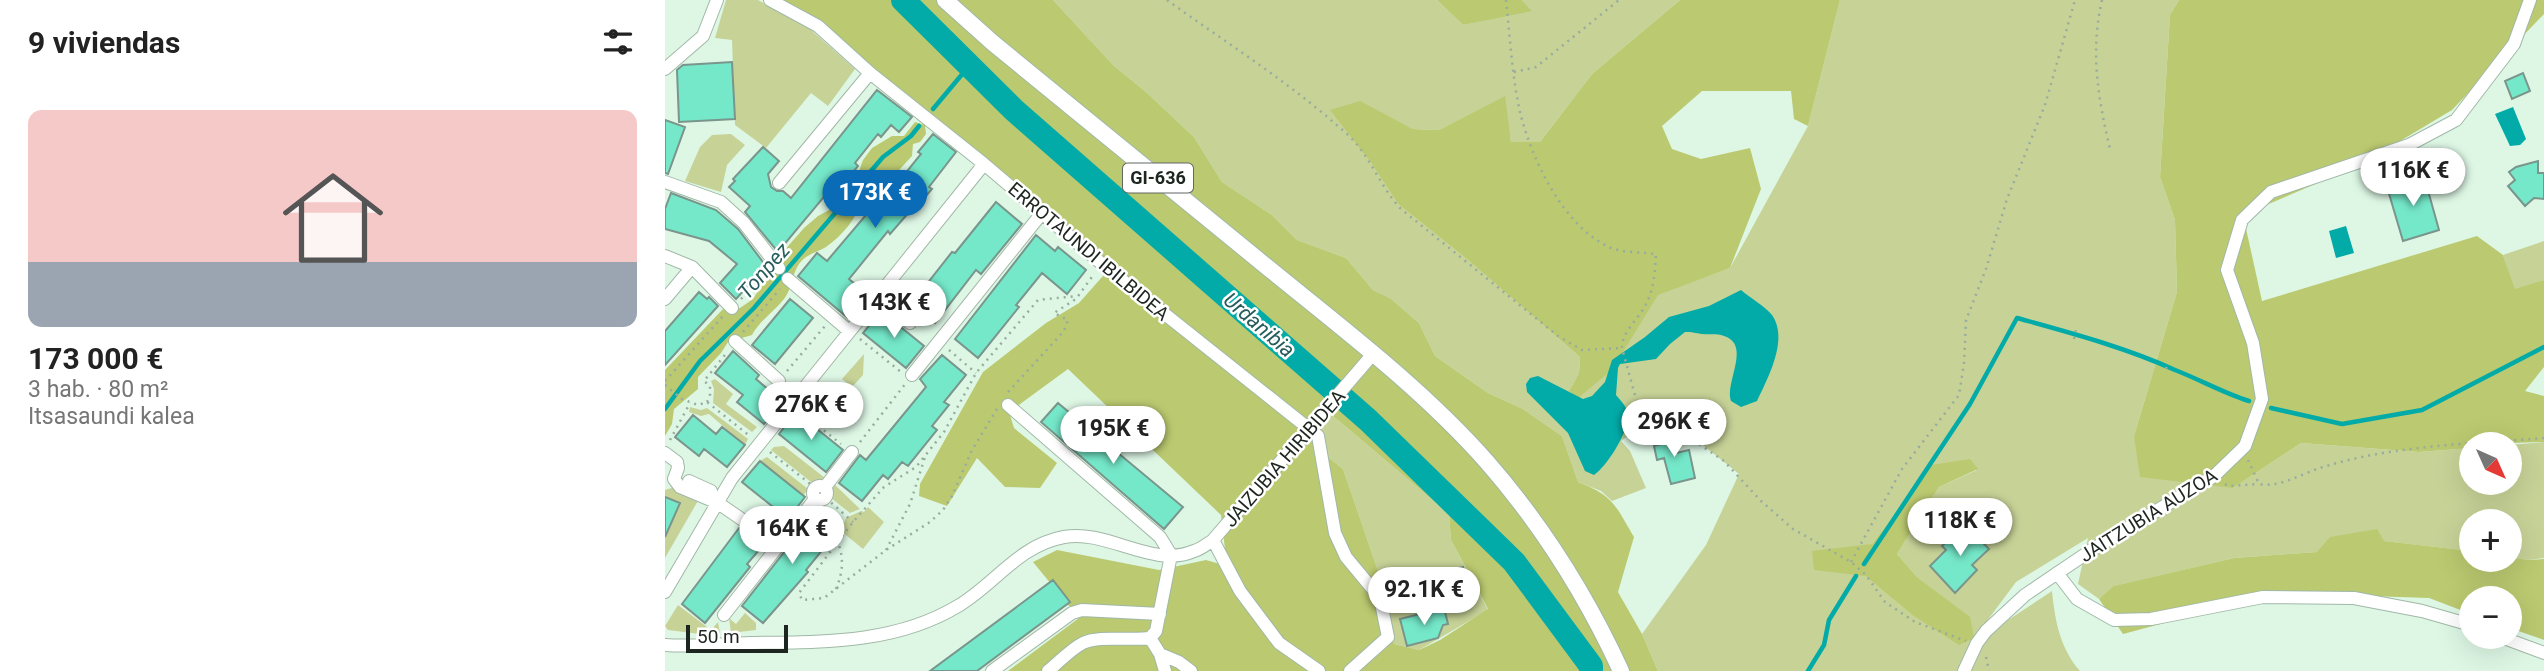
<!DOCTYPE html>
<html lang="es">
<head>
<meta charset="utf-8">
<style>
  :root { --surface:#fff; --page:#f2f2f2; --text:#222; --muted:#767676; --line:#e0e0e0; --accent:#0a6bb7 }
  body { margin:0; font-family:Roboto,sans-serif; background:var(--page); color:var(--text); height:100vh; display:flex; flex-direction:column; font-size:26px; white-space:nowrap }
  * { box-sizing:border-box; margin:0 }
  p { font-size:23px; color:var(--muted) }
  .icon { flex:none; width:38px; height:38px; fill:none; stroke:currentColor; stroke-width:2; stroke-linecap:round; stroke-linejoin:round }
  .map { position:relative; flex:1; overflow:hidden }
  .details { display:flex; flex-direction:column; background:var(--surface); width:665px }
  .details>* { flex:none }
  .needle { width:46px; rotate:135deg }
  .tools { position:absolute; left:1794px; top:432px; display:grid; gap:14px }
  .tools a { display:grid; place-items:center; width:63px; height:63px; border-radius:50%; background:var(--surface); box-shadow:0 7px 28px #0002; font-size:35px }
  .scale { position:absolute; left:21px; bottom:18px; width:102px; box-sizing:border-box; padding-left:7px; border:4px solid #1c251f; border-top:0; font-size:19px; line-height:24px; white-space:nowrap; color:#1c251f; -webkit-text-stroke:5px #fff; paint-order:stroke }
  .price { position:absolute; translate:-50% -60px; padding:0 16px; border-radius:24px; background:#fff; color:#222; font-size:23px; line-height:46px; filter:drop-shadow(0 2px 4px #0008) }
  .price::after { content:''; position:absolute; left:50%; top:42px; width:21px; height:16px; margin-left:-10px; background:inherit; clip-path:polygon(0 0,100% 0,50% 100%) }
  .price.current { background:var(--accent); color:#fff }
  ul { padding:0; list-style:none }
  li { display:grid; align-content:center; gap:14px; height:371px; padding:0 28px }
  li+li { border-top:2px solid var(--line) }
  li span { display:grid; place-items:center; height:217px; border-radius:14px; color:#555 }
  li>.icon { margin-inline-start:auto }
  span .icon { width:126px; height:126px; fill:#fffc; stroke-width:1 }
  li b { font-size:30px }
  h2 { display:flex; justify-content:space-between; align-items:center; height:84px; padding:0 28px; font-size:30px }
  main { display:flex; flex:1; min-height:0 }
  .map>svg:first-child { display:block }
  .green { fill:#c7d297; fill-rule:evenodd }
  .forest { fill:#bbc970; fill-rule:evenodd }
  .water { fill:#02aba8 }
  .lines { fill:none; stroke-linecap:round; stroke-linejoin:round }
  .stream { stroke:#02aba8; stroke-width:4.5 }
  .river { stroke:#02aba8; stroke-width:24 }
  .building { fill:#75e8c9; stroke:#79958c; stroke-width:2 }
  .minor-casing { stroke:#a1b8a7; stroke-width:14 }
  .major-casing { stroke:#a1b8a7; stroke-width:18 }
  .path { stroke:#98ac9e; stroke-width:2.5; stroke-dasharray:2 5; stroke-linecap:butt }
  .minor { stroke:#fff; stroke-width:12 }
  .major { stroke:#fff; stroke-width:16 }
  .labels { text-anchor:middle; stroke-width:5; stroke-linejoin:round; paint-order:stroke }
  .shield { fill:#fff; stroke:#606662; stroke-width:2 }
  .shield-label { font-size:18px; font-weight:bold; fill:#1c251f }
  .street-label { font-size:19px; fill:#1c251f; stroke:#fff }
  .water-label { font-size:21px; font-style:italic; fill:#265d5c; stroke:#fff }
</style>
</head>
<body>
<main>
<section class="details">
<h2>9 viviendas<svg class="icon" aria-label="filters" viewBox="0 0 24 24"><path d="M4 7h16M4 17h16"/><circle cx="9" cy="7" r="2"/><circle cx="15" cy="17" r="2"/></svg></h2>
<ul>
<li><span style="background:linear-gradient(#f6c9c9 70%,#9aa5b1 0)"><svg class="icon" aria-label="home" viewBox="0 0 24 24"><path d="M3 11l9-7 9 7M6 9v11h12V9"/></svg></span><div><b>173 000 €</b><p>3 hab. · 80 m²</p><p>Itsasaundi kalea</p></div></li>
</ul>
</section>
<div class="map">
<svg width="1879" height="671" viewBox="0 0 1879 671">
  <rect width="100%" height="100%" fill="#def7e5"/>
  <path class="green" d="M61 0H93L145 29 190 69 163 106 146 93 101 148 70 125 67 40 50 38Z
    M388 0H772L798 25 866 10 857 0H1015L927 74 875 142H846L839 97 774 130 748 129 695 102 704 160 733 204 803 260 915 357 914 373 904 391 948 369 993 294 1065 268 1143 126 1175 0H1514L1505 15 1495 177 1510 220 1512 292 1469 436 1568 488 1636 443 1754 452 1806 448V483H1844L1845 445 1879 442V558L1863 560 1845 557 1844 522H1806V551L1718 541 1652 552 1569 558 1450 586 1434 599 1413 584 1423 538 1351 582 1310 637 1322 634 1387 591C1390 621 1395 648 1415 671H993L977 634 1041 545 1074 474 1013 425 981 422 956 441 965 451 981 488 947 501 936 491 913 482 897 436 858 409 823 393 770 356 754 323 725 298 708 290 681 258 632 240 607 215 557 182 529 137 481 92 449 66ZM1266 465 1312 470 1274 487 1232 554 1252 577 1304 617 1246 614 1200 576 1207 544Z
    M66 134 80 145 62 165 56 192 20 181 35 147 47 135Z
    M1879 241V280L1850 290 1838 255Z
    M199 354 198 375 187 387 177 379Z
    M50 379 68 394 61 404 92 427 87 432 48 403 49 389 46 381Z
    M25 407 36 410 42 408 83 439 80 445 44 414 36 416 24 412Z
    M661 410 784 514 786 540 823 610 754 650 729 644 723 600 678 469 658 453 644 429Z
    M119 446 160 478 146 482 106 450 109 447Z
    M102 457 143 489 138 496 95 461Z
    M169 484 195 509 185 513 166 498 165 488Z
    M10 487 34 499 0 558V538L15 503 0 497V490Z
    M203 507 219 522 198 549 176 531 181 518 196 511 199 512Z
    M13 605 46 630 53 622 55 633 35 634 3 630 0 626Z
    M80 613 91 623V630L66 633 64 618 71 624Z"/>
  <path class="forest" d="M103 0H388L449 66 481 92 529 137 557 182 607 215 632 240 681 258 708 290 725 298 754 323 770 356 823 393 858 409 897 436 913 482C949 496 950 505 969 537L953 592 977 634 993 671H343L414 618 368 562 392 550 494 570 541 560 562 566 556 515 403 369 344 412 349 428 392 463 375 488 340 487 312 458 282 506 254 496 255 484 318 372 381 323 414 303 445 268 437 256 339 181 153 27ZM661 410 784 514 786 540 823 609 775 640 754 650 729 644 723 600 678 469 658 453 644 430Z
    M772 0H857L867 11 798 25Z
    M1015 0H1175L1143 126 1129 119 1126 91H1037L997 126 1007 149 1036 159 1085 148 1096 189 1065 268 993 295 948 369 913 398 904 391 914 373 915 357 803 260 733 204 704 160 665 110 695 101 748 129 774 130 840 96 846 142H875L927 74Z
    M1514 0H1879V14L1787 110 1695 165 1578 215 1597 301 1812 236 1838 255 1850 289 1879 280V367L1860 391 1879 396V442L1806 444V448L1754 452 1636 443 1568 488 1475 477 1469 436 1512 292 1510 220 1495 177 1505 15Z
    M250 122 260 125 261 134 255 142 248 144 247 156 235 169 233 177 224 180C217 191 209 198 197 200 191 219 178 235 161 247 152 253 142 253 134 264 127 274 127 289 119 299 109 312 94 321 87 335L63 342 56 353 33 377V389L9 409 7 424 0 436V370L58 309 75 308 88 299 117 253 139 228 153 216 170 207 192 177 198 160 207 148 227 136H239Z
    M1305 459 1313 469 1274 487 1232 554 1252 577 1305 617 1309 638 1294 645 1246 614 1200 576 1149 570 1147 551 1207 544 1266 465Z
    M1712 529 1719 541 1806 551V560H1844L1845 557 1863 560 1879 559V640L1845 628 1844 598H1806V614L1764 598 1612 593 1458 634 1434 599 1449 586 1569 558 1652 552 1665 537Z"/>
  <path class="water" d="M1848 107 1861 139 1855 145 1845 146 1830 114Z
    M1681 226 1689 253 1671 258 1664 231Z
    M1076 290C1085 298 1100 306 1107 315 1124 339 1103 378 1092 401L1076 407 1066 401C1059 383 1087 345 1059 336 1051 333 1044 335 1037 334 1031 333 1027 332 1020 332L1005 344 991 359 955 364 953 368 951 395C957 402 964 409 963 419 961 435 942 466 929 475L920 471 903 433 862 392 861 384 865 378 873 376 918 399 927 396 940 382 947 360 980 337 1004 317 1044 306Z"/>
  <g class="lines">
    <path class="stream" d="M268 109 304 66
      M1606 408 1677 424 1757 410 1879 347
      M0 409 35 361 89 308 218 157 246 136 254 126
      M1199 564 1305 404 1352 318C1406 333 1459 347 1510 370 1536 380 1558 393 1584 401
      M1143 671 1159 645 1164 620 1191 576"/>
    <path class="river" d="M238 0 349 110 703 420 849 562 926 666V671"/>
  </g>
  <path class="building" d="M67 62 70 119 14 122 12 70 18 65Z
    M1858 73 1865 91 1847 99 1840 81Z
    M212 90 247 117 234 132 226 125 216 137 213 134 190 163 193 166 179 183 181 184 169 198 162 193 113 252 80 212 85 206 64 187 70 181 68 179 98 147 114 161 103 174 106 187 112 191H118L126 198Z
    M0 120 20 127 3 174 0 173Z
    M268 134 291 152 264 187 267 189 254 204 252 203 225 234 223 231 184 279 202 294 183 318 133 276 152 253 162 261 217 196 219 198 230 184 231 185 256 154 253 152Z
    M1873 161V173H1879V199L1869 198 1860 206 1843 186 1850 180 1844 172 1851 167Z
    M1759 176 1774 230 1738 241 1722 187Z
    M6 193 51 210 73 229 101 266 71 299 55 283 72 264 44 241 0 229V209Z
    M331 202 357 224 316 274 311 270 270 323 246 304 287 252 290 253Z
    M371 235 390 251 393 247 421 270 402 294 377 273 351 305 354 307 313 358 290 339Z
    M34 292 42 299 44 297 53 306 0 365V331Z
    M125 299 148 318 110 364 87 345Z
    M216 311 259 346 241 368 198 333Z
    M68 351 94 375 91 379 105 391 115 404 99 424 72 402 78 395 50 373Z
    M277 355 301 375 279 402 284 405 267 426 272 430 243 466 237 462 223 479 218 475 197 501 174 483 195 455 201 460 261 387 255 379Z
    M393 403 518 507 499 529 376 422Z
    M131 412 178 450 161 472 114 434Z
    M28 415 51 434 57 427 80 445 62 467 39 449 34 456 10 437Z
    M1005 429 1011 453 1024 450 1030 478 1006 484 999 458 992 460 989 446 996 444 993 431Z
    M95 461 140 497 123 519 77 482Z
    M0 497 15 503 0 537Z
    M153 509 176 527 141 570 143 572 98 623 77 606Z
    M1313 527 1321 535 1316 541 1324 549 1307 565 1312 570 1290 593 1265 566 1281 550 1277 546 1294 530 1300 536 1305 531 1308 534Z
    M74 528 84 535H91L100 543 82 564 85 567 40 623 17 604Z
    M798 567 808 605 784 611 774 574Z
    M388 580 405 602 312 671H265Z
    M779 608 783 624 778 625 773 638 742 646 735 619Z"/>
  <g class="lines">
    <defs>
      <path id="minor" d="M105 0 153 26 205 73 319 164 437 264 653 436 670 533 681 557 715 598 723 637 685 671
        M0 69 38 36 52 0
        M0 182 56 202 79 223 114 268
        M114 183 205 73
        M0 256 27 267
        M123 279 184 331
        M212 296 245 323
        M0 299 27 267 67 308
        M70 341 114 381 113 388 125 403
        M247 375 377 213
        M343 405 495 537 506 555 491 631 485 638C465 641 434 635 418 643 406 649 394 662 383 671
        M0 453 12 462 13 468 9 479 15 487 53 503 88 527 93 522 116 540
        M24 481 46 491
        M148 493a7 7 0 1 1 14 0a7 7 0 1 1-14 0Z
        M160 487 187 452
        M548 540 575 591 614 643 654 671
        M1392 573 1412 599 1449 620 1486 619 1598 597 1689 598 1757 611 1806 625
        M0 592 67 478 319 164
        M59 615 150 499
        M1836 637 1879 653
        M485 638 495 654 500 671
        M0 645C28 647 57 644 85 643 157 642 230 644 293 606 330 584 354 545 399 537 442 529 488 569 529 551 536 549 542 544 548 540L708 354
        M495 654 514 662 526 671
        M327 671 407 613 417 610 495 614
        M1299 671 1312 643 1321 631 1360 595 1425 551 1549 476 1580 446 1597 399 1588 343 1562 270 1577 220 1606 192 1744 145 1791 120 1849 44 1865 0"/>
      <path id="major" d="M280 0 328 43C416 115 503 186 591 258 670 323 754 385 822 462 877 525 921 595 956 671"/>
    </defs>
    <use href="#minor" class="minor-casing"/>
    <use href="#major" class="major-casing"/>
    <path class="path" d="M502 0C563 44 627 84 683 135 705 155 715 187 736 209L893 336 917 350 957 348
      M841 0C845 37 847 76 855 112 866 158 898 226 944 247 957 253 977 252 991 254 990 271 989 289 981 304 974 319 957 331 957 348L974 410 983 425 1012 429 1059 461 1096 501 1128 529 1186 562 1201 575 1220 602 1250 622 1301 641
      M1437 0C1425 52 1433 98 1445 149
      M849 72 871 67 954 0
      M76 299 101 270
      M78 332 115 289
      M195 339 236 372
      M1409 339 1411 329
      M284 350 311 373
      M1501 369 1502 364
      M122 371 160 326
      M0 381 58 316
      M0 385 17 399 33 405 42 402 86 437
      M343 392 399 331 403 320 389 313 411 299 429 274
      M42 402 45 397V386L39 381 63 351
      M332 409 307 450 287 496 278 510 265 522 221 550 159 598 137 600 134 593 188 522 219 487 251 467 279 432 311 373 373 300 412 296
      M137 413 176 444
      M5 440 25 403
      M195 442 241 383
      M105 452 149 487
      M1583 460 1594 484C1614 488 1636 474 1655 468 1727 445 1804 444 1879 438
      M1560 484 1563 486 1594 484
      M161 498 188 522
      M221 550 245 504 260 457
      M1186 562 1237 469 1294 395 1299 363 1301 320 1321 269 1342 199 1380 105 1410 0
      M171 589C178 572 179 559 173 542
      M1321 657 1324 671"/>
    <use href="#minor" class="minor"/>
    <use href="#major" class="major"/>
  </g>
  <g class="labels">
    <rect class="shield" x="458" y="163.5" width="70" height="29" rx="5"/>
    <g class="shield-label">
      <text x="493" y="184">GI-636</text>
    </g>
    <g class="street-label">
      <text transform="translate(424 251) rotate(40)" y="7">ERROTAUNDI IBILBIDEA</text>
      <text transform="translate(619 458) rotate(-49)" y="7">JAIZUBIA HIRIBIDEA</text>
      <text transform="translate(1483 515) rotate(-32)" y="7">JAITZUBIA AUZOA</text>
    </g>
    <g class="water-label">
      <text transform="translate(99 271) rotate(-49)" y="7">Tonpez</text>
      <text transform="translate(594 325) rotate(41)" y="7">Urdanibia</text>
    </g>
  </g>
</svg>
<div class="tools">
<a><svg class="needle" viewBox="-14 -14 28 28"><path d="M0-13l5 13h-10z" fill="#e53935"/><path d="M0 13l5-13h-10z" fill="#767676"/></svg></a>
<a>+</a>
<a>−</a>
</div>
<div class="scale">50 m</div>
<b class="price" style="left:1748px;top:208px">116K €</b>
<b class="price current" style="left:210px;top:230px">173K €</b>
<b class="price" style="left:229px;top:340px">143K €</b>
<b class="price" style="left:146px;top:442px">276K €</b>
<b class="price" style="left:1009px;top:459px">296K €</b>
<b class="price" style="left:448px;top:466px">195K €</b>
<b class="price" style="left:1295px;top:558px">118K €</b>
<b class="price" style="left:127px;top:566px">164K €</b>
<b class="price" style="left:759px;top:627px">92.1K €</b>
</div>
</main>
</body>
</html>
